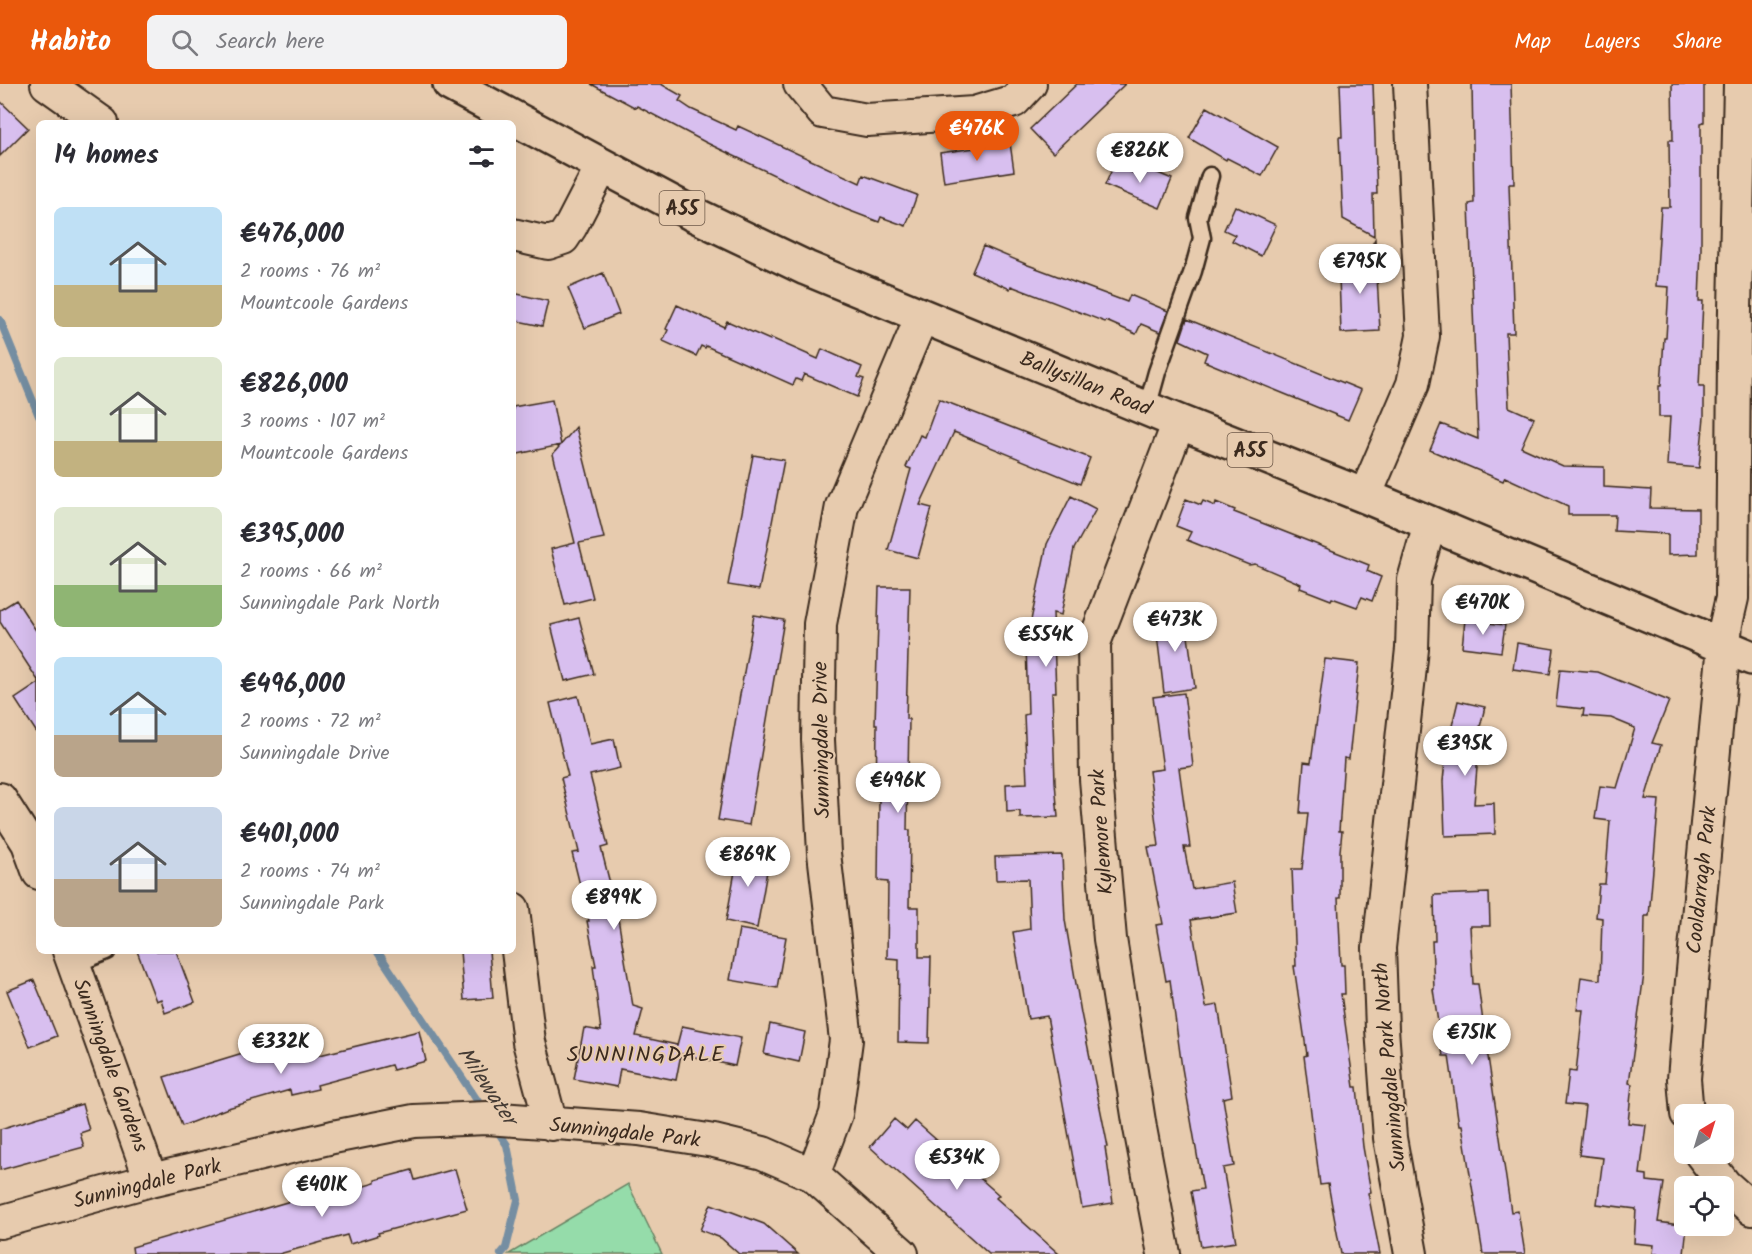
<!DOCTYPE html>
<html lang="en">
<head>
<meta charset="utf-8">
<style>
  :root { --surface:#fff; --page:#f2f2f3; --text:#2b2b33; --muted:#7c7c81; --accent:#ea580c }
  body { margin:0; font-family:Kalam,sans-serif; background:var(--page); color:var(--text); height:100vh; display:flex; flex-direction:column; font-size:22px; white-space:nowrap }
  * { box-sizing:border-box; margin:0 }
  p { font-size:20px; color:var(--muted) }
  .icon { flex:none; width:33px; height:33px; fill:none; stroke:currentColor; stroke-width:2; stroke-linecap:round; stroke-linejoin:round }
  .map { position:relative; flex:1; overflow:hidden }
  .sheet { position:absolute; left:36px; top:36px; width:480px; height:834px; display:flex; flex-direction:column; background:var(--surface); border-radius:9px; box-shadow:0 6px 24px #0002 }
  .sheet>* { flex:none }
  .needle { width:39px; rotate:38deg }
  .tools { position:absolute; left:1674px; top:1020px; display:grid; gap:12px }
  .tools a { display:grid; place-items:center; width:60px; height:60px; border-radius:9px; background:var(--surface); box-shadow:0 6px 24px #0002; font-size:30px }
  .price { position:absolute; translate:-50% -51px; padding:0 14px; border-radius:21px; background:#fff; color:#222; font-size:20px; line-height:39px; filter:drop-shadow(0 2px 3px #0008) }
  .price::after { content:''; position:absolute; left:50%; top:36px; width:18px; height:14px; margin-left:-9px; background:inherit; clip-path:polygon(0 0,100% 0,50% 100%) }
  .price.selected { background:var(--accent); color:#fff }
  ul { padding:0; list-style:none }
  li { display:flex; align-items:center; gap:18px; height:150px; padding:0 18px }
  li span { display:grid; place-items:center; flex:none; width:168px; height:120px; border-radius:9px; color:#555 }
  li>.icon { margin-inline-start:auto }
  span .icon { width:72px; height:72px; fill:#fffc; stroke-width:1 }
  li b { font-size:26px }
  h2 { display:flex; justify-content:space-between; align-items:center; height:72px; padding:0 18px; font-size:26px }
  header { display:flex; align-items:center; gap:36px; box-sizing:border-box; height:84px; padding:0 30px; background:var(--accent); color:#fff }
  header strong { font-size:28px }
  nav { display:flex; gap:33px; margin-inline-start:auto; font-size:21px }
  .search { width:420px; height:54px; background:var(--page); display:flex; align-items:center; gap:15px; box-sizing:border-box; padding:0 21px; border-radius:9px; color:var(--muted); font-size:22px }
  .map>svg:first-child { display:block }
  .green { fill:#95dcaa; stroke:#688364; stroke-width:1.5 }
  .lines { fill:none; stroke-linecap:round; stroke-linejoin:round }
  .stream { stroke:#758ea2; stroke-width:8 }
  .building { fill:#d8bfef; stroke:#3b2a1e; stroke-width:1.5 }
  .lane-casing { stroke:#3b2a1e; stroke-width:21 }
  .street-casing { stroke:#3b2a1e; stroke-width:36 }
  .highway-casing { stroke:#3b2a1e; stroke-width:38 }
  .lane { stroke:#e7cbae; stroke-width:16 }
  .street { stroke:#e7cbae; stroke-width:32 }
  .highway { stroke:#e7cbae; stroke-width:33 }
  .labels { text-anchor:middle; stroke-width:4.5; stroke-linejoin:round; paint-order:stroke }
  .shield { fill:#e7cbae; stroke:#6f5a49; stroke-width:1.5 }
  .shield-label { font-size:20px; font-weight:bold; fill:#3b2a1e }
  .street-label { font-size:21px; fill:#3b2a1e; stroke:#e7cbae }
  .neighbourhood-label { font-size:22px; letter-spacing:1.5px; fill:#3b2a1e; stroke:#e7cbae }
  .water-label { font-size:22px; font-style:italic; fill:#453b34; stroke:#e7cbae }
</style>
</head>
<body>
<header>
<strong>Habito</strong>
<div class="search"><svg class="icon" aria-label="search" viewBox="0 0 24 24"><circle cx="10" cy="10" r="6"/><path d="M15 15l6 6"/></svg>Search here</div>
<nav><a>Map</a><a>Layers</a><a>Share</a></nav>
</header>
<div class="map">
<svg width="1752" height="1170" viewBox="0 0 1752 1170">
  <rect width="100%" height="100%" fill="#e7cbae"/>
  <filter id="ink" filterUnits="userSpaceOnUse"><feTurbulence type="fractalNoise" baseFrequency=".0167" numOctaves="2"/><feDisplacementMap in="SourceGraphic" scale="12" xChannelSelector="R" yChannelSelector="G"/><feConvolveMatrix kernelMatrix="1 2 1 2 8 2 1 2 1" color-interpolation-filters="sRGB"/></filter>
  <g filter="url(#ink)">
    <path class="green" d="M628 1100 662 1170H509Z"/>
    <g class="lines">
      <path class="stream" d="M0 236 39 332
        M377 867 483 1025
        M495 1043 507 1061 518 1116 506 1164 501 1170"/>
    </g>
    <path class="building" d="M591 0H661L682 12 679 17 691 25 736 46 738 42 860 99 863 91 917 111 906 142 881 133 879 138 845 125 705 58 637 22 636 24Z
      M1077 0H1125L1053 69 1030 45Z
      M1340 0H1373L1377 110H1373L1374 152 1343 135 1339 53H1342Z
      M1472 0H1511L1514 100H1509L1514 249H1506L1509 323 1534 334 1521 363 1563 382 1604 383V403L1651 406 1650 424 1698 425V470L1668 471V450L1614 447 1615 431H1568V422L1505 393 1503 397 1430 366 1441 340 1478 355 1469 120 1474 119Z
      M1672 0H1704V38L1701 39V165L1699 217H1703L1699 302H1704V333L1699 384 1667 381 1670 333H1659V302H1661L1664 254H1666L1669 203 1656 202 1661 123H1670L1669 56H1673Z
      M0 17 28 44 0 72Z
      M1207 23 1278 63 1262 92 1227 74 1226 76 1189 54Z
      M1010 59 1014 87 944 98 940 69Z
      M1114 81 1136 90 1139 81 1172 95 1160 124 1105 101Z
      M1235 122 1276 141 1261 172 1232 157 1235 151 1224 146Z
      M1375 155 1380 247 1341 249 1339 192 1342 191 1341 172 1361 182Z
      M983 162 1028 181 1127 218 1130 211 1168 227 1160 248 1141 240 1136 250 1106 237 1105 238 1011 202 1010 205 972 188Z
      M603 189 619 230 585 244 568 204Z
      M513 209 548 217 542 242 513 236Z
      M677 221 724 243 727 237 770 256 771 254 818 275 822 265 862 283 858 293 864 295 857 313 804 290 801 297 796 295 793 301 706 262 705 264 701 262 696 272 663 257 668 246 666 245Z
      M1187 235 1361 306 1348 336 1204 277 1207 269 1180 256Z
      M939 315 1090 374 1080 400 954 348 920 421 932 424 918 474 888 466 911 385 906 383 920 351 925 353Z
      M552 316 561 361 513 371V323Z
      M576 343 604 454 579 459 593 514 565 521 551 465 575 459 553 370Z
      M753 371 784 376 759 506 728 501Z
      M1071 412 1096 425 1074 465 1061 531 1053 529 1056 608H1052L1055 698 1058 733 1020 734V727L1007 728 1006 700 1027 699 1024 631 1028 630 1026 560 1047 460Z
      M1186 415 1201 421 1203 417 1215 422 1216 418 1235 426 1234 428 1369 481 1367 487 1381 493 1372 517 1362 513 1357 523 1332 514 1331 516 1300 504 1301 500 1255 480 1249 481 1187 456 1191 448 1176 442Z
      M879 503H910L906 635H909L907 746H910L909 823H919V873H931L929 959 898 958 899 875 887 874 888 798 878 797 879 716H876L877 640H875Z
      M16 516 39 551V598L0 538V526Z
      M1185 530 1195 604 1164 609 1155 534Z
      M754 531 784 536 749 741 718 736Z
      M579 534 594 590 565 597 551 541Z
      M1465 536 1505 541 1501 568 1462 563Z
      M1517 559 1554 565 1550 590 1513 585Z
      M1325 575 1359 579 1349 675 1344 674 1339 747H1342L1340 767V814H1338L1341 881H1344L1345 910H1341L1354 1003H1357L1363 1063 1371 1108 1368 1109 1380 1170H1341L1328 1100 1320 1101 1304 972 1307 971 1294 882H1296L1292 785H1302L1308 729H1300L1304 678 1311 679Z
      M1560 585 1598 588 1669 617 1652 659 1661 661 1645 715 1659 716 1649 832H1645L1644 890 1629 999 1632 1000 1628 1039 1646 1041 1640 1090 1647 1091V1097L1664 1099 1658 1138 1687 1142 1684 1170H1653L1654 1161 1634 1159 1636 1125 1597 1120 1603 1074 1579 1071 1585 1022 1565 1020 1569 987 1576 988 1583 926H1577L1581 893 1600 896 1602 834 1596 833 1599 800H1605L1610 737 1595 735 1600 702 1617 704 1635 644 1611 634 1583 632 1584 625 1556 622Z
      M39 599V652L15 615Z
      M1184 609 1193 682 1179 684 1190 763H1184L1192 805 1232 798 1237 829 1191 836 1206 923 1218 921 1232 1012 1223 1014 1234 1082 1223 1084 1236 1158 1201 1163 1191 1107 1203 1105 1182 984 1170 896 1166 897 1156 841 1163 840 1148 763 1159 762 1149 687 1163 685 1153 613Z
      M578 612 590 660 614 655 620 684 590 691 608 762 601 764 616 823 633 922 643 925 636 952 677 961 682 942 741 954 735 982 681 970 676 996 620 985 617 1003 574 995 584 944 601 947 593 882H596L587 837H589L572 769 579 768 561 694 568 692 550 619Z
      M1458 617 1485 623 1473 671H1478L1474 720 1494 719 1495 750 1445 752 1443 697 1446 667Z
      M739 765 770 770 757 844 726 837Z
      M1062 771 1065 836 1081 929 1108 1063H1105L1113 1119 1082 1124 1047 932 1028 935 1013 848 1030 845 1028 795 996 796 995 773Z
      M1489 809 1490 842H1470L1473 900H1478L1483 938H1485L1489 966H1487L1511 1128 1518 1127 1525 1170H1483L1462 1041H1459L1449 972H1443L1433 905H1434L1432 857H1435L1434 811Z
      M739 845 786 853 777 904 730 896Z
      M137 867H176L195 918 165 929 161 915 156 917Z
      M460 867H489L493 914 464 916Z
      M34 896 57 952 30 963 7 907Z
      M770 940 805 948 799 978 764 970Z
      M419 947 426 977 393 986 391 981 317 1001 318 1005 291 1011 290 1006 228 1024 182 1042 164 993 246 968 250 979 309 966 311 973Z
      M82 1020 89 1046 80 1049 84 1063 0 1086V1045Z
      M894 1035 907 1046 915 1037 999 1111 996 1114 1059 1170H989L870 1063Z
      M455 1085 467 1125 378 1149 379 1151 350 1160 347 1151 279 1170H133L132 1163 318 1109 319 1115 375 1099V1096L412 1086 415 1096Z
      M711 1120 764 1140 798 1170H739L721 1154 700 1146Z"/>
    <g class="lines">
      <defs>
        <path id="lane" d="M1147 324 1157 288 1193 187 1202 154 1198 134 1210 92
          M74 880 107 867"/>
        <path id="street" d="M47 0 102 39
          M800 0 823 28 867 36 974 29 1014 17 1030 0
          M513 151 548 159 563 154 571 142 602 82
          M1365 412 1413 300 1423 252 1410 0
          M0 715 28 759 39 789
          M513 825 529 958 551 1040
          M69 867 151 1096
          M1687 1030 1684 995 1692 897 1726 540 1732 514 1734 272 1740 0
          M1701 1070 1725 1101 1752 1125
          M813 1091 836 1030 846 956 824 769 818 656 820 540 842 422 922 232
          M0 1138 151 1096 333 1053 414 1037 487 1034 639 1045 714 1057 763 1069 813 1091 902 1170
          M1164 1170 1140 1044 1110 855 1096 695 1094 559 1179 338
          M1411 1170 1390 1054 1382 945 1379 864 1412 565 1414 496 1430 439"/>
        <path id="highway" d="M450 0 691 129 806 184 1179 338 1365 412 1752 574"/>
      </defs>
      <use href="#lane" class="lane-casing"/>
      <use href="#street" class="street-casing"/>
      <use href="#highway" class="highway-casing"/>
      <use href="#lane" class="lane"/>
      <use href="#street" class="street"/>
      <use href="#highway" class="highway"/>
    </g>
  </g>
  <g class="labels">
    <g class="shield">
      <rect x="659.5" y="107" width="45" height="34" rx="4.5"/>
      <rect x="1227.5" y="349" width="45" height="34" rx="4.5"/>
    </g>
    <g class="shield-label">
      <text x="682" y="131">A55</text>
      <text x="1250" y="373">A55</text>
    </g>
    <g class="street-label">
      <text transform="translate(1086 299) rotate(22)" y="7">Ballysillan Road</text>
      <text transform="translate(821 656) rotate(-91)" y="7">Sunningdale Drive</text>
      <text transform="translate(1101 748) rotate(-94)" y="7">Kylemore Park</text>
      <text transform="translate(1701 796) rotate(-84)" y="7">Cooldarragh Park</text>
      <text transform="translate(111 981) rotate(70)" y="7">Sunningdale Gardens</text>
      <text transform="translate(1389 983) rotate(-95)" y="7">Sunningdale Park North</text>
      <text transform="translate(625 1048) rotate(6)" y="7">Sunningdale Park</text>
      <text transform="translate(147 1099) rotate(-14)" y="7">Sunningdale Park</text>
    </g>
    <g class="neighbourhood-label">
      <text x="646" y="977">SUNNINGDALE</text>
    </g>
    <g class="water-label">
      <text transform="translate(488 1001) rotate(56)" y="8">Milewater</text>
    </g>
  </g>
</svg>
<div class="tools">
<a><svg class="needle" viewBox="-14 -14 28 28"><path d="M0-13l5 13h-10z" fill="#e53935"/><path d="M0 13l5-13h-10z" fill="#7c7c81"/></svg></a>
<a><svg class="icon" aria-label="locate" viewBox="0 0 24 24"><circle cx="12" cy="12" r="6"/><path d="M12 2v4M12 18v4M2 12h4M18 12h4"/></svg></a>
</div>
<b class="price selected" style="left:977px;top:78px">€476K</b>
<b class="price" style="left:1140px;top:100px">€826K</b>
<b class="price" style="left:1360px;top:211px">€795K</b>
<b class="price" style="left:1483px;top:552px">€470K</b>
<b class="price" style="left:1175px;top:569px">€473K</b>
<b class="price" style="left:1046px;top:584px">€554K</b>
<b class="price" style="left:1465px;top:693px">€395K</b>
<b class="price" style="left:898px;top:730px">€496K</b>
<b class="price" style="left:748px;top:804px">€869K</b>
<b class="price" style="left:614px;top:847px">€899K</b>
<b class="price" style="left:1472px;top:982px">€751K</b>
<b class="price" style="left:281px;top:991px">€332K</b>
<b class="price" style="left:957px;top:1107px">€534K</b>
<b class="price" style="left:322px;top:1134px">€401K</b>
<section class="sheet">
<h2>14 homes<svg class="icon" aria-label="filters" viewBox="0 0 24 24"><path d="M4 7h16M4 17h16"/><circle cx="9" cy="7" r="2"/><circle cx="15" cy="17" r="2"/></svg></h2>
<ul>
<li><span style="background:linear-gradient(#bfe0f5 65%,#c2b280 0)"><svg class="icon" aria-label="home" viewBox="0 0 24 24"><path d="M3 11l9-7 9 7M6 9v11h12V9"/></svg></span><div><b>€476,000</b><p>2 rooms · 76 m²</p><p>Mountcoole Gardens</p></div></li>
<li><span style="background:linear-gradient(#dfe7d0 70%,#c2b280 0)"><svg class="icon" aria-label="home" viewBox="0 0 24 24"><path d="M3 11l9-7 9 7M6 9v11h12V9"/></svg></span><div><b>€826,000</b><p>3 rooms · 107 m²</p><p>Mountcoole Gardens</p></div></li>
<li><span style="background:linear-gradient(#dfe7d0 65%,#8fb573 0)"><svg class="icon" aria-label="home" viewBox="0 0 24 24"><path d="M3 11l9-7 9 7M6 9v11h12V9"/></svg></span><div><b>€395,000</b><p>2 rooms · 66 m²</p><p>Sunningdale Park North</p></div></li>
<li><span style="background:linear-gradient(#bfe0f5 65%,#b9a48a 0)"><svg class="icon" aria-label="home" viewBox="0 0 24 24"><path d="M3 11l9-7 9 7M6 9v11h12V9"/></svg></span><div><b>€496,000</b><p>2 rooms · 72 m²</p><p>Sunningdale Drive</p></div></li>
<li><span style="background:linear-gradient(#c9d6e8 60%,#b9a48a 0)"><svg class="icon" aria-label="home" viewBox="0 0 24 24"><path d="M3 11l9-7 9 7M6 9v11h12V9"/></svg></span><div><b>€401,000</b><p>2 rooms · 74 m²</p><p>Sunningdale Park</p></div></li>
</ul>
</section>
</div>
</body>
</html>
